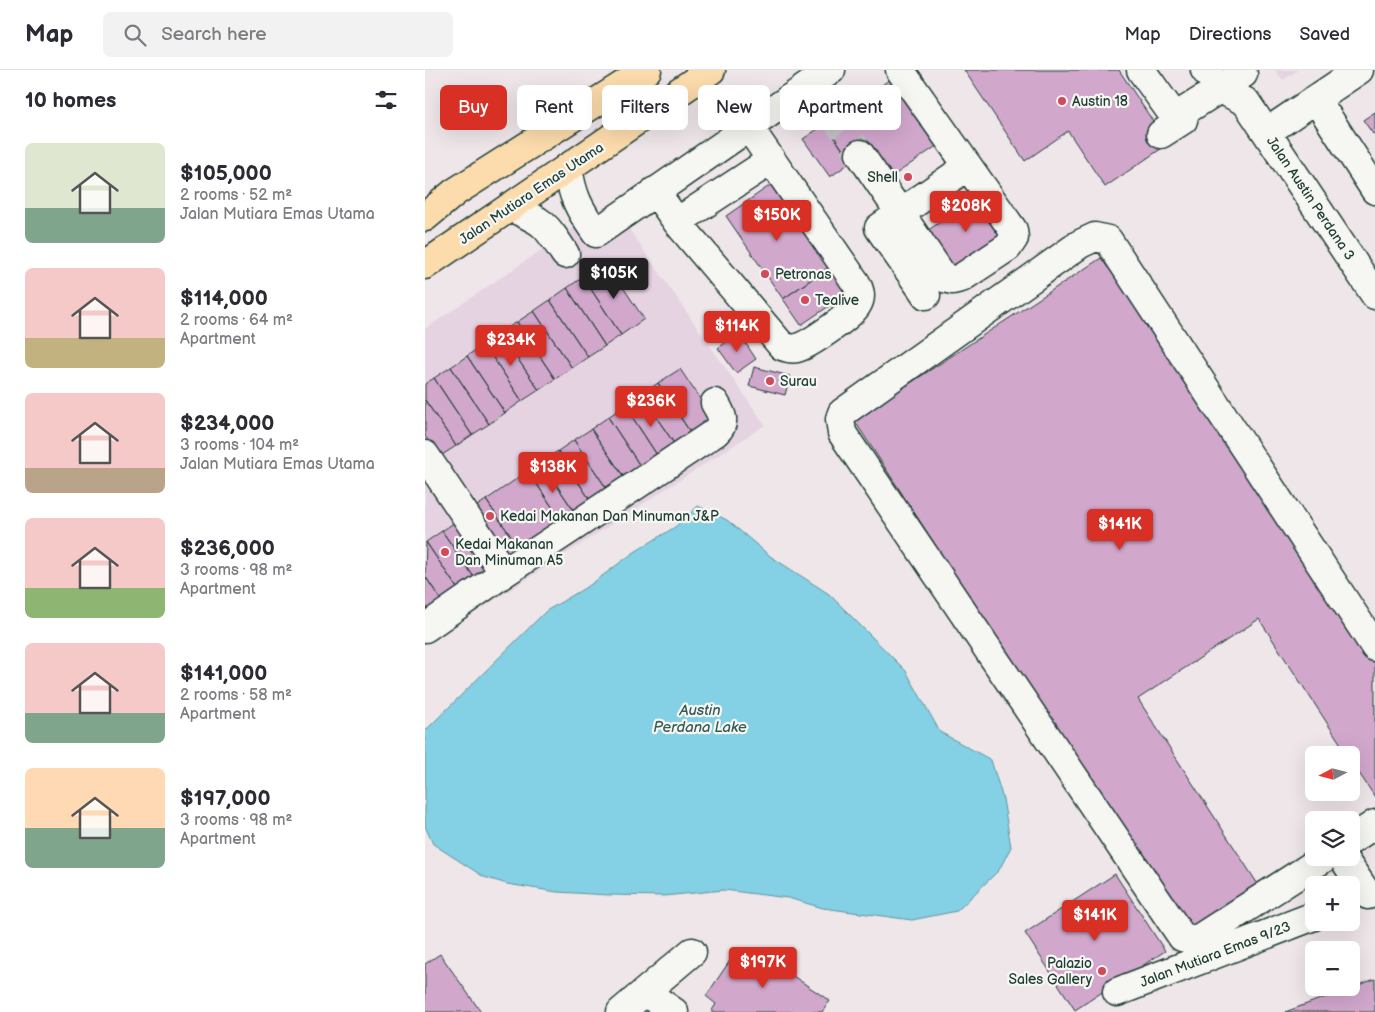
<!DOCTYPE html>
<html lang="en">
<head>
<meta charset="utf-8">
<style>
  :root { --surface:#fff; --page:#f2f2f3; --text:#2b2b33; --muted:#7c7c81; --line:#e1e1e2; --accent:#d93025 }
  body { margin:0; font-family:"Balsamiq Sans",sans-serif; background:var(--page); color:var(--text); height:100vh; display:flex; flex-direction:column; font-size:19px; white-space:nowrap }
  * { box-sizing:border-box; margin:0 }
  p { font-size:16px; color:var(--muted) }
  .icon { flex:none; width:28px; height:28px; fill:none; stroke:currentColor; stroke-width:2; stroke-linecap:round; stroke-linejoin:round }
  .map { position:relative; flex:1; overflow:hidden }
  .sheet { display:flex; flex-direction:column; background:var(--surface); width:425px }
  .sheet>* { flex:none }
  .banner { position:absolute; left:15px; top:15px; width:475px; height:45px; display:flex; gap:10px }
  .needle { width:32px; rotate:263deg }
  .buttons { position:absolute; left:880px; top:676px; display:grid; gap:10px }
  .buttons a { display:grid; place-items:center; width:55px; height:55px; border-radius:8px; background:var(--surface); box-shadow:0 5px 20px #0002; font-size:25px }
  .price { position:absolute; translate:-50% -42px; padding:0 11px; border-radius:5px; background:var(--accent); color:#fff; font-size:16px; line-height:32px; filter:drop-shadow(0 1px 2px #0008) }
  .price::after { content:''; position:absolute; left:50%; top:30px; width:15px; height:11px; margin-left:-8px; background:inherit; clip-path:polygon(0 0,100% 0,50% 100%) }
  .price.current { background:#222; color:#fff }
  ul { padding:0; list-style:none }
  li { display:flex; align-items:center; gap:15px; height:125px; padding:0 25px }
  li span { display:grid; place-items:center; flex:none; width:140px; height:100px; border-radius:8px; color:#555 }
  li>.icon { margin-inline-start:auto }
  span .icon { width:60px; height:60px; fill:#fffc; stroke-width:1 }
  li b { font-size:21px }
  h2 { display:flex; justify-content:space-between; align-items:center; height:60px; padding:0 25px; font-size:21px }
  .pill { padding:0 18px; border-radius:8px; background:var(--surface); box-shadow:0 5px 20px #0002; font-size:18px; line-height:45px }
  .pill.current { background:var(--accent); color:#fff }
  header { display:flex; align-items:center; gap:30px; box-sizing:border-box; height:70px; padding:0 25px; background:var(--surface); border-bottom:1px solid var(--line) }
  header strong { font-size:24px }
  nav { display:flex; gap:28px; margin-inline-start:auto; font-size:18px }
  .search { width:350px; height:45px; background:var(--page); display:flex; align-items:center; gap:12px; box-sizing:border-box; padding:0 18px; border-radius:8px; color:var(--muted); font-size:19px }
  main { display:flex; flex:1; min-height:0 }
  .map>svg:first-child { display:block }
  .built { fill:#e6d3e1 }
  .water { fill:#84d0e4; stroke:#5c959e }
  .building { fill:#d1a7cc; stroke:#1f3d34 }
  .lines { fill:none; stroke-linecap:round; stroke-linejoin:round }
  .minor-tunnel { stroke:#c5c4c6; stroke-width:28; stroke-dasharray:28 14; stroke-linecap:butt }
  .minor-casing { stroke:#1f3d34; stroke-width:31 }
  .major-casing { stroke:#1f3d34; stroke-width:31 }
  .minor { stroke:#f6f6f2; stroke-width:28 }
  .major { stroke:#fcdcac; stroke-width:28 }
  .poi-dot { fill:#d1495b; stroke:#f6f6f2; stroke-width:2 }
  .labels { text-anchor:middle; stroke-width:4.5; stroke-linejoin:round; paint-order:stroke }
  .poi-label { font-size:14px; fill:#1f3d34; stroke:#f6f6f2; text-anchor:start }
  .street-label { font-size:14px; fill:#1f3d34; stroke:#f6f6f2 }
  .water-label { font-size:15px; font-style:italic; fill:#335a57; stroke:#f6f6f2 }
</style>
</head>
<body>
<header>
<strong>Map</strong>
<div class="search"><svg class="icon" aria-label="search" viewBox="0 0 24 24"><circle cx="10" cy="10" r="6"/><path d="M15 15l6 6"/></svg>Search here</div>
<nav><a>Map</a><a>Directions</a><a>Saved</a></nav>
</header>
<main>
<section class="sheet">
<h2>10 homes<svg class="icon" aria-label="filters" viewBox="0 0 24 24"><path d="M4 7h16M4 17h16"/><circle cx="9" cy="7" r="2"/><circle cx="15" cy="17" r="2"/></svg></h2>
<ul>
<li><span style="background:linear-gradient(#dfe7d0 65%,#7fa58c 0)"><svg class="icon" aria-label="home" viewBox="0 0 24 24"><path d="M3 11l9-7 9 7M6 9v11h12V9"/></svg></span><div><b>$105,000</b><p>2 rooms · 52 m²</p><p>Jalan Mutiara Emas Utama</p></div></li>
<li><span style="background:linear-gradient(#f6c9c9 70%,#c2b280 0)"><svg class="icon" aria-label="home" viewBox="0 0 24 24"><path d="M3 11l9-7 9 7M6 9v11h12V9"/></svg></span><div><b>$114,000</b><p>2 rooms · 64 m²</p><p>Apartment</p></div></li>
<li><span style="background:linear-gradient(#f6c9c9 75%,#b9a48a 0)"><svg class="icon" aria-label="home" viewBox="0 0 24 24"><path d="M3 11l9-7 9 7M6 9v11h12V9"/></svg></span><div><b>$234,000</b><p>3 rooms · 104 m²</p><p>Jalan Mutiara Emas Utama</p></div></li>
<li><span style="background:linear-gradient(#f6c9c9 70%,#8fb573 0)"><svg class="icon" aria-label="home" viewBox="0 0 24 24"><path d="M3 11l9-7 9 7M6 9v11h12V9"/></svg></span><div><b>$236,000</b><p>3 rooms · 98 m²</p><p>Apartment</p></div></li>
<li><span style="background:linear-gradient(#f6c9c9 70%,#7fa58c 0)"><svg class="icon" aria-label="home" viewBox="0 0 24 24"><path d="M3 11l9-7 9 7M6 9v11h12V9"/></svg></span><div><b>$141,000</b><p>2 rooms · 58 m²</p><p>Apartment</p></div></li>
<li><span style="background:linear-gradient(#ffd9b3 60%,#7fa58c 0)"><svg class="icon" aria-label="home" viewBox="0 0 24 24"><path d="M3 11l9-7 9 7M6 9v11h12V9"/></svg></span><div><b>$197,000</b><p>3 rooms · 98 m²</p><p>Apartment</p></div></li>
</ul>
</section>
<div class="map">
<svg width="950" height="942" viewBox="0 0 950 942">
  <rect width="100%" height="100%" fill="#efe6ea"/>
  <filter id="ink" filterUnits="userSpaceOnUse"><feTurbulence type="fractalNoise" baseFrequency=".02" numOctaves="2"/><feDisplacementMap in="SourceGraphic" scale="10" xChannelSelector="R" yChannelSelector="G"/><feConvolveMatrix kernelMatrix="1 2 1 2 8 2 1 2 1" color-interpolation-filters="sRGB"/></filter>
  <g filter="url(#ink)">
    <path class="built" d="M850 0H873L858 10Z
      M186 133 340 355 0 575V259Z"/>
    <path class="water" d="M273 436 302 450 345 486 404 524 481 601 515 662 566 690 578 729 586 777 574 800 532 841 487 850 398 838 363 828 299 820 239 826 184 825 132 822 82 814 59 807 8 774 0 756V661L121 541 165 515 208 483 250 457Z"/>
    <path class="building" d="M539 0H694L743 74 680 117 643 61 600 91Z
      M467 8 513 75 465 108 429 95 400 54Z
      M950 42V63L948 64 938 50Z
      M400 54 426 92 405 107 378 69Z
      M347 114 404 197 358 229 301 146Z
      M556 124 582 163 526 202 499 163Z
      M699 187 950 573V727L926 691V685H923L834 549 713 629 836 819 765 866 429 350 676 188 683 198Z
      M404 197 422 224 376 255 358 229Z
      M168 201 188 202 219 249 196 265 158 207Z
      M158 207 196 265 180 276 142 218Z
      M142 218 180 276 163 287 125 230Z
      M125 230 163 287 147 298 109 241Z
      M109 241 147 298 130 309 92 252Z
      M92 252 130 309 114 320 75 263Z
      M75 263 114 320 97 331 59 274Z
      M314 263 331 289 311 303 293 278Z
      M59 274 97 331 80 343 42 286Z
      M42 286 80 343 64 354 26 297Z
      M26 297 64 354 47 365 9 308Z
      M329 297 365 306 360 325 324 316Z
      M255 299 291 353 269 368 233 313Z
      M9 308 47 365 31 376 0 330V314Z
      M233 313 269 368 253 379 216 325Z
      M216 325 253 379 236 391 200 336Z
      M0 330 31 376 14 387 0 366Z
      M200 336 236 391 219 402 183 347Z
      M183 347 219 402 203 413 166 359Z
      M166 359 203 413 186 425 149 370Z
      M149 370 186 425 169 436 133 381Z
      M133 381 169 436 153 447 116 392Z
      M116 392 153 447 140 456 103 401Z
      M103 401 140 456 98 484 61 430Z
      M61 430 98 484 86 493 49 438Z
      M33 450 69 502 53 513 17 461Z
      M17 461 53 513 36 524 1 472Z
      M1 472 36 524 20 536 0 506Z
      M0 506 20 536 0 541Z
      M690 804 740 881 650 940 600 863Z
      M328 879 405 931 397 942H286L291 934 281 926 306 889 317 896Z
      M15 884 56 942H0V894Z
      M950 909V942H860Z"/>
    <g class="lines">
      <path class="minor-tunnel" d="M403 38 435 84"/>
      <defs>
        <path id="minor" d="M716 0 744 39 749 43 755 44 818 4
          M780 0 795 19 821 32 950 225
          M386 14 403 38
          M891 29 950 120
          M842 62 934 0
          M736 64 758 50 760 42
          M435 84 519 208 528 210 536 208 583 177 589 168 588 160 475 0
          M143 97C147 126 154 139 171 163L406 0
          M230 121 252 152 357 276C362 278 367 279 372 278 384 275 427 245 432 235 437 227 435 221 431 213L323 56
          M85 137C119 152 120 153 140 184
          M252 152 345 91
          M501 225 454 158 543 96
          M0 385 79 503
          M0 558 79 503 291 362C302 352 296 343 290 333
          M926 770 950 754
          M899 788 776 867 770 870 757 867 417 363 415 349 417 343 655 174 670 167 683 170 950 577
          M918 788 943 825
          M220 922 249 942
          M692 922 889 846
          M196 942 267 882"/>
        <path id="major" d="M0 147 30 122 222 0
          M0 195 286 0"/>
      </defs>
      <use href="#minor" class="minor-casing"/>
      <use href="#major" class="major-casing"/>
      <use href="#minor" class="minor"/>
      <use href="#major" class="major"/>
    </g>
  </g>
  <g class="poi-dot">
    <circle cx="637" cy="31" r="5"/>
    <circle cx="483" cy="107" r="5"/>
    <circle cx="340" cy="204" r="5"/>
    <circle cx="380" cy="230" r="5"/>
    <circle cx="345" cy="311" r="5"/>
    <circle cx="65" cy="446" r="5"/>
    <circle cx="20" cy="482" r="5"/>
    <circle cx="677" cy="901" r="5"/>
  </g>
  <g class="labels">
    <g class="poi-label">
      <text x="647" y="36">Austin 18</text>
      <text x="473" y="112" text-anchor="end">Shell</text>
      <text x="350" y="209">Petronas</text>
      <text x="390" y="235">Tealive</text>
      <text x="355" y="316">Surau</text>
      <text x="75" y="451">Kedai Makanan Dan Minuman J&amp;P</text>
      <text x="30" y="479">Kedai Makanan<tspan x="30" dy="16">Dan Minuman A5</tspan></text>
      <text x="667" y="898" text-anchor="end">Palazio<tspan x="667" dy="16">Sales Gallery</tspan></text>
    </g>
    <g class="street-label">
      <text transform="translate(106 123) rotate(-34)" y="5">Jalan Mutiara Emas Utama</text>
      <text transform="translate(886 128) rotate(56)" y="5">Jalan Austin Perdana 3</text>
      <text transform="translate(790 884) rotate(-21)" y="5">Jalan Mutiara Emas 9/23</text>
    </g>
    <g class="water-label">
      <text x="275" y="645">Austin<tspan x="275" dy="17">Perdana Lake</tspan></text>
    </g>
  </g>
</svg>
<div class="buttons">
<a><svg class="needle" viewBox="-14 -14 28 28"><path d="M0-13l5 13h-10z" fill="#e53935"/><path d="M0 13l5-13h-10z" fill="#7c7c81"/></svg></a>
<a><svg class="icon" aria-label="layers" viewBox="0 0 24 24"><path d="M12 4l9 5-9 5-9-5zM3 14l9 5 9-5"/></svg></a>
<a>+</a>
<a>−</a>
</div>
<b class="price" style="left:541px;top:163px">$208K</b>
<b class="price" style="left:352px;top:172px">$150K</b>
<b class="price current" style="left:189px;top:230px">$105K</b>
<b class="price" style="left:312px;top:283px">$114K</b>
<b class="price" style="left:86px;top:297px">$234K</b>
<b class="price" style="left:226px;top:358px">$236K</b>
<b class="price" style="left:128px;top:424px">$138K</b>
<b class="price" style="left:695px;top:481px">$141K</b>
<b class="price" style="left:670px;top:872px">$141K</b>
<b class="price" style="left:338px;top:919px">$197K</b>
<div class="banner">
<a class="pill current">Buy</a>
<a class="pill">Rent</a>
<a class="pill">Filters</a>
<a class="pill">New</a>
<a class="pill">Apartment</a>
</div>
</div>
</main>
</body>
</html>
